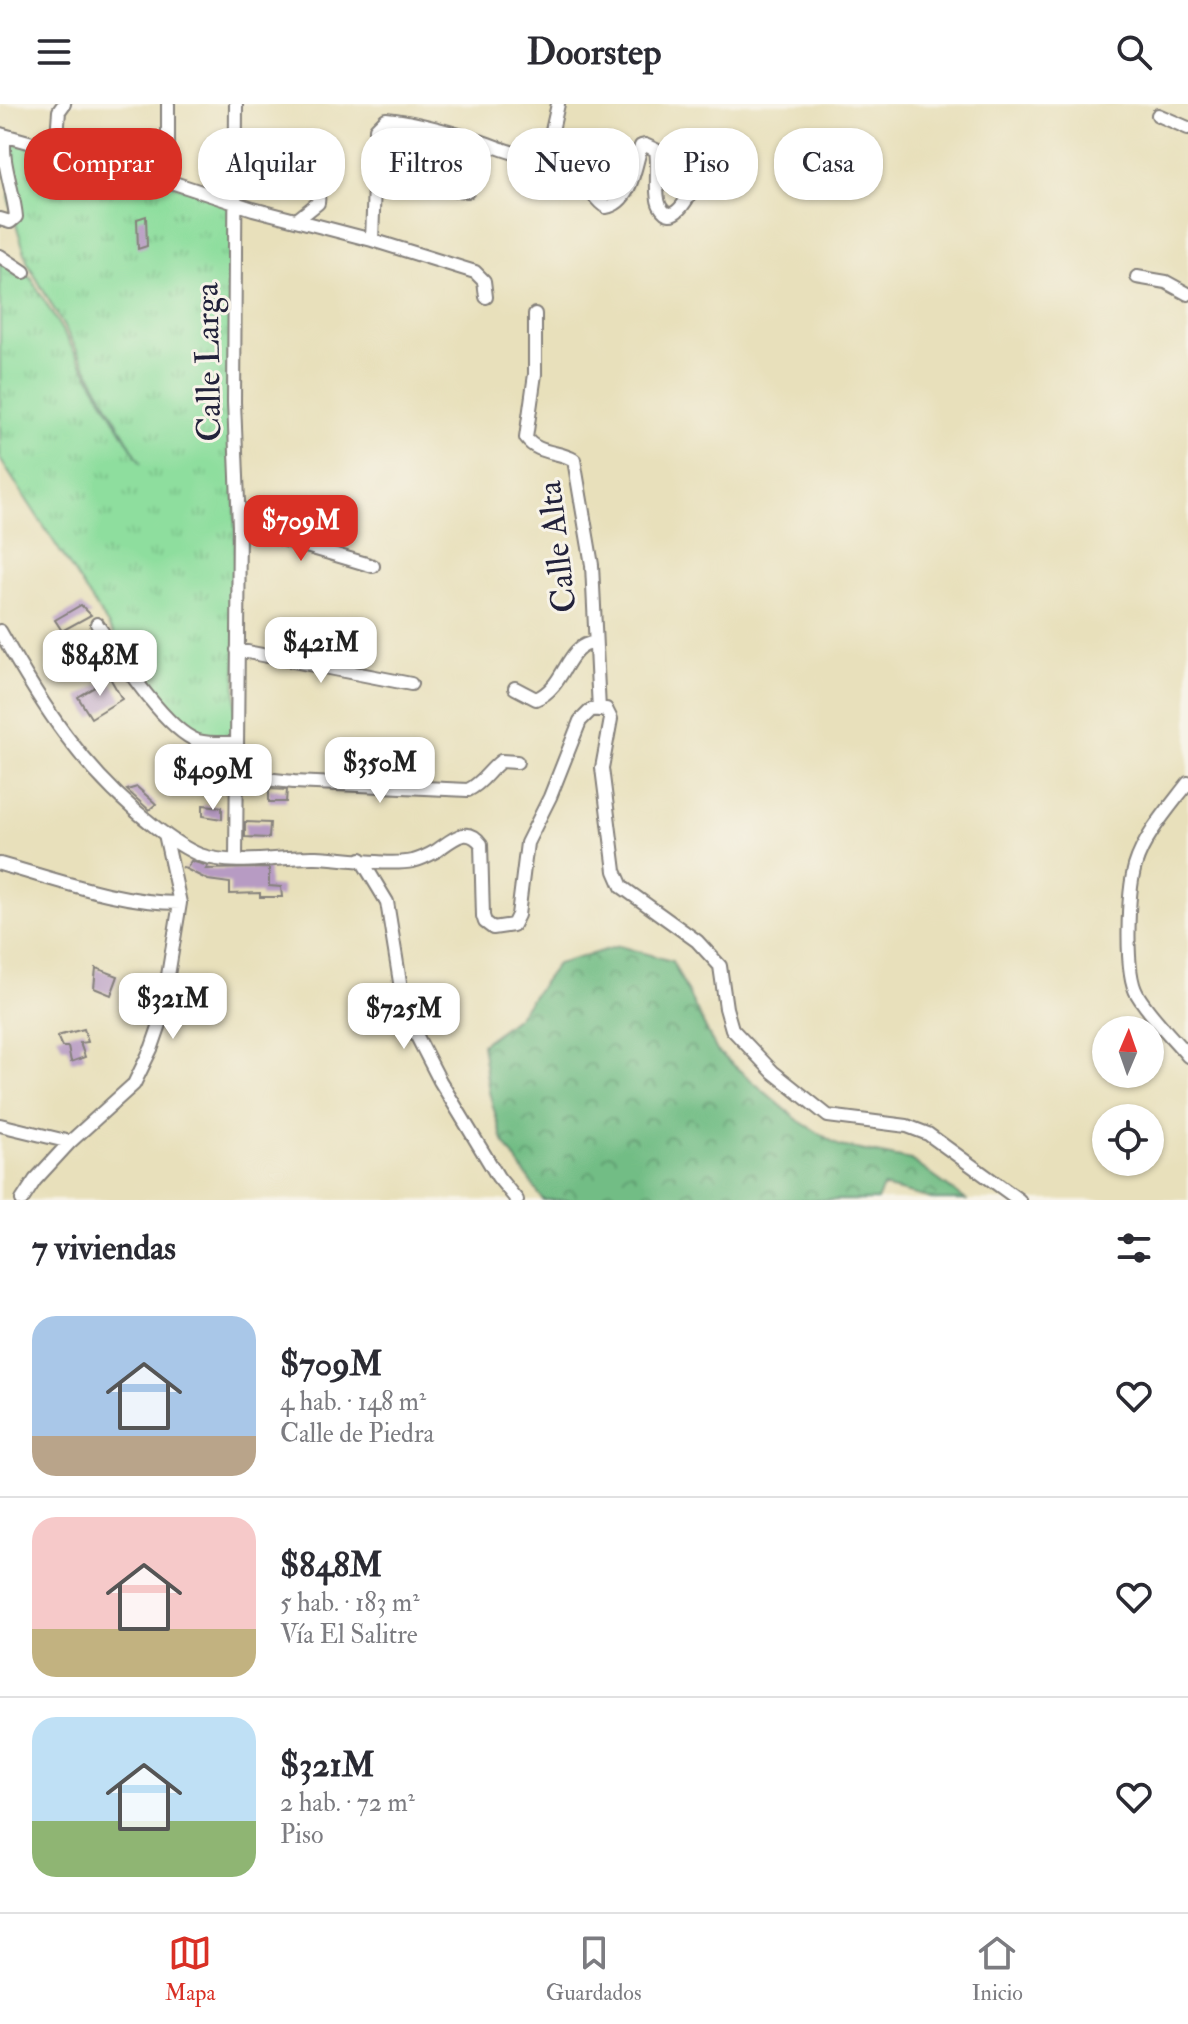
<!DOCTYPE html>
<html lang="es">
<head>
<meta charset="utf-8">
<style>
  :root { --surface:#fff; --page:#f2f2f3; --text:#2b2b33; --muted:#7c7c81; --line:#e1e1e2; --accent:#d93025 }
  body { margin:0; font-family:"IM FELL Double Pica",serif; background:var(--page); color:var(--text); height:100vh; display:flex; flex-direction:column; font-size:30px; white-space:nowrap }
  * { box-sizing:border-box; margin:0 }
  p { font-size:26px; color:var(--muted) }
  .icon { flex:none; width:44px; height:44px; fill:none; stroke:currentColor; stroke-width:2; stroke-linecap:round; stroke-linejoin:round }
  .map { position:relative; height:1096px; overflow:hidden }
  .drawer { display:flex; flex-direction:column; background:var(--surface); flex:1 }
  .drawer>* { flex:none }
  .banner { position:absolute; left:24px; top:24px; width:1140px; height:72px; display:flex; gap:16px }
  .needle { width:52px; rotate:2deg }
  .fabs { position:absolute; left:1092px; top:912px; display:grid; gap:16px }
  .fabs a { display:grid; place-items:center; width:72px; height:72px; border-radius:50%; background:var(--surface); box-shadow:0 2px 6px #0004; font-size:40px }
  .price { position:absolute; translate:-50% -68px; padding:0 18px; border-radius:16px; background:#fff; color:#222; font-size:26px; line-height:52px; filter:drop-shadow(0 2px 4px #0008) }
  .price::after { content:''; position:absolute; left:50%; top:48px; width:24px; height:18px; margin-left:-12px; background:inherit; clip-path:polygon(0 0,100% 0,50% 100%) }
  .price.on { background:var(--accent); color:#fff }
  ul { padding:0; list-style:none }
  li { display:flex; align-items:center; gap:24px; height:200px; padding:0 32px }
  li+li { border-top:2px solid var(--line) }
  li span { display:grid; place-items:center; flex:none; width:224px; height:160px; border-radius:24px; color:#555 }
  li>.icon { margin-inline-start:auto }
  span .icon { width:96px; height:96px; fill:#fffc; stroke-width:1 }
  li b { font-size:34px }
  h2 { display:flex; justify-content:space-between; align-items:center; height:96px; padding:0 32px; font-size:34px }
  .chip { padding:0 28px; border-radius:32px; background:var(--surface); box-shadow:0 2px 6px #0004; font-size:28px; line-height:72px }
  .chip.on { background:var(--accent); color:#fff }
  header { display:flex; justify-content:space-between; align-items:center; height:104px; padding:0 32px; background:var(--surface); font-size:36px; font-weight:700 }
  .tab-bar { display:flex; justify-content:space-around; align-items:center; height:112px; border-top:2px solid var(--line); background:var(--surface); font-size:22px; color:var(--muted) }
  .tab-bar a { display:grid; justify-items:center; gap:4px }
  .tab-bar .on { color:var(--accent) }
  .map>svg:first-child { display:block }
  .grass { fill:url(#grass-tufts); stroke:#58806c; stroke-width:2 }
  .forest { fill:url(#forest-crowns); stroke:#4a7060; stroke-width:2 }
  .building { fill:#b79bc3 }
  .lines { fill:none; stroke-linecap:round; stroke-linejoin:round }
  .minor-casing { stroke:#85817b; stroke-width:16 }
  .minor { stroke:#fff; stroke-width:12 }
  .labels { text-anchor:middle; stroke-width:6; stroke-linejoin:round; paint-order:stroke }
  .street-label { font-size:34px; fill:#22223b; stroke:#f7f3e8 }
</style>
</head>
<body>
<header><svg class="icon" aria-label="menu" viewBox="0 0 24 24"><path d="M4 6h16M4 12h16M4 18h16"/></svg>Doorstep<svg class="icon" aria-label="search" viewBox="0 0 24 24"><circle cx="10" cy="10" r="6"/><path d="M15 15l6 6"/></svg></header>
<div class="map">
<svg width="1188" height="1096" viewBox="0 0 1188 1096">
  <defs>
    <pattern id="grass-tufts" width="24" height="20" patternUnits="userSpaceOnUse" patternTransform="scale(2)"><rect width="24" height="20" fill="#8ede9e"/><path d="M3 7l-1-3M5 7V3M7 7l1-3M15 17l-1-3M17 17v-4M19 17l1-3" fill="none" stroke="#7abe89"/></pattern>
    <pattern id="forest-crowns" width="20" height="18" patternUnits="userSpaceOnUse" patternTransform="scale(2)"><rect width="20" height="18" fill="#72bd85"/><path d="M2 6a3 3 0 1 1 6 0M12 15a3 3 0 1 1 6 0" fill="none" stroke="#5d996e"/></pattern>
  </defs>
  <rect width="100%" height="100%" fill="#f7f3e8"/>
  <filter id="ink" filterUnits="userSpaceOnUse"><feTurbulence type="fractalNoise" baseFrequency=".0125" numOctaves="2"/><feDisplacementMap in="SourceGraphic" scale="16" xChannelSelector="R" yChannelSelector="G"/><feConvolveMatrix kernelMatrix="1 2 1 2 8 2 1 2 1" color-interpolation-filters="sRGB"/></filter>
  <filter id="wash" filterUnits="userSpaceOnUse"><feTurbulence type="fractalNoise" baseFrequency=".006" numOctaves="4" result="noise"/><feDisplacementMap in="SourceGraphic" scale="32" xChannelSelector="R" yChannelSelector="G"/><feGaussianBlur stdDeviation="1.8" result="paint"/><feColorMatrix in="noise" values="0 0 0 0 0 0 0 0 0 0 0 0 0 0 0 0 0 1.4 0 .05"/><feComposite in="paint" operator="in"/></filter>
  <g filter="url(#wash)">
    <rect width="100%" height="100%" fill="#e8e0bb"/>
    <path class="grass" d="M14 39 234 97 236 639 189 628 121 541 0 355V158L31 174 141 360 28 159 9 97Z"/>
    <path class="forest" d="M619 842 672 857 717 947 799 1017 840 1042 911 1056 966 1096H936L883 1083 877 1096H543L503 1037 489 988 482 940 517 913 557 860Z"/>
    <g id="blocks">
      <path class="building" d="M146 112 147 142 138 145 137 115Z
        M81 501 91 511 62 527 55 516Z
        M87 553 95 564 81 575 74 562Z
        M110 574 122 595 91 614 78 593Z
        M177 668 181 674 168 687 159 674Z
        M137 683 156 700 149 706 127 686Z
        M269 685 287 686 286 698H269Z
        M203 701 222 703V715L203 712Z
        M245 718 270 719 269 734 245 733Z
        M191 757 208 762 206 765 269 764V782L281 783 282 793H260V789L230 790V779L208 776 182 763 187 764Z
        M96 864 118 872 111 891 94 884Z
        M84 925 88 938 80 939 85 953 71 958 68 943H62L57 932Z"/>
    </g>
  </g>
  <g filter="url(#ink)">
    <use href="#blocks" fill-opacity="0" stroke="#85817b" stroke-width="2"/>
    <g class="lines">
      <defs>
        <path id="minor" d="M168 0V77
          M1158 11 1188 24
          M0 30 168 77 253 105 372 136 475 168 484 177 486 193
          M56 45 59 7 64 0
          M547 49 558 0
          M294 60C305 71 321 83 318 99L298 115
          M374 76 468 87
          M0 115 10 118 16 113C14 87 0 55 5 32
          M372 136 376 25 386 15C416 18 447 27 476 36 493 41 511 50 528 52 541 54 553 45 565 51 584 61 586 91 606 103 631 99 635 63 641 42L645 41 656 46C659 61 654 91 660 102 676 131 697 73 704 66 708 61 715 62 721 62L725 68 722 88
          M0 152 24 168
          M1137 173 1166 178 1188 190
          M535 210V270L526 334C537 350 559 347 574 356L592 461 599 606
          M239 422 373 462
          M97 520C117 550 165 626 198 637 209 640 224 639 236 639
          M0 527C42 602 84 668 154 722 168 733 183 744 200 751 235 763 280 752 316 753 344 754 388 762 413 757 421 755 429 751 436 747 451 737 467 720 481 740L483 812 485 818 493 824 513 821 518 811 527 739 550 693 580 617 591 606 606 605 611 615 602 664 615 767 622 783 697 837 720 862 726 904 732 925 773 968 828 1012 907 1022 928 1030 1019 1096
          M237 546 411 580
          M515 584 536 595C566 583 566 539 595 539
          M235 672 294 678 468 686C483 679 488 667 501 657L517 658
          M1188 679C1169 704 1144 732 1135 762 1128 787 1124 868 1137 890 1150 912 1171 932 1188 952
          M236 755 239 422 234 298 236 0
          M361 755 387 798 405 909 440 977 498 1073 517 1096
          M0 760C58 776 119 799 180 799
          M0 1021 70 1038
          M22 1096 35 1076 70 1038 134 980 152 943 160 920 180 799 165 730"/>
      </defs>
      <use href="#minor" class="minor-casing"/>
      <use href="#minor" class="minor"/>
    </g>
  </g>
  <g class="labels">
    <g class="street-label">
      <text transform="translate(207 258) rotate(-91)" y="12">Calle Larga</text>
      <text transform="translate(556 443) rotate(-97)" y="12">Calle Alta</text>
    </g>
  </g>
</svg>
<div class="fabs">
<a><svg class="needle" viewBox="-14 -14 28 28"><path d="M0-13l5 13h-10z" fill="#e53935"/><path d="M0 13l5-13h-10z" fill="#7c7c81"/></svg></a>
<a><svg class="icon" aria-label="locate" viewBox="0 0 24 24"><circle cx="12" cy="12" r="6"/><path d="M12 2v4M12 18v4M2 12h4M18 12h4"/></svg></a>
</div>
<b class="price on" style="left:301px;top:459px">$709M</b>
<b class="price" style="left:321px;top:581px">$421M</b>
<b class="price" style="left:100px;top:594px">$848M</b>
<b class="price" style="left:380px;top:701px">$350M</b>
<b class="price" style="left:213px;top:708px">$409M</b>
<b class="price" style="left:173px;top:937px">$321M</b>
<b class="price" style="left:404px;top:947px">$725M</b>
<div class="banner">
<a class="chip on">Comprar</a>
<a class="chip">Alquilar</a>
<a class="chip">Filtros</a>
<a class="chip">Nuevo</a>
<a class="chip">Piso</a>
<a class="chip">Casa</a>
</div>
</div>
<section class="drawer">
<h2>7 viviendas<svg class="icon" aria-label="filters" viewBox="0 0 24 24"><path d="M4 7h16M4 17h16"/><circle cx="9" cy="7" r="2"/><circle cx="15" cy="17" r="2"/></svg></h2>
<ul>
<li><span style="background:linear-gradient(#a9c7e8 75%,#b9a48a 0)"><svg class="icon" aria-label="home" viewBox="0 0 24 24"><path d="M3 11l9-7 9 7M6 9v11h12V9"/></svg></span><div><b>$709M</b><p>4 hab. · 148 m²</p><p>Calle de Piedra</p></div><svg class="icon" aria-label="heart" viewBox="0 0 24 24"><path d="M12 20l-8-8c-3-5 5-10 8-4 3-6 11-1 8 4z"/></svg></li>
<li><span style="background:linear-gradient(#f6c9c9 70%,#c2b280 0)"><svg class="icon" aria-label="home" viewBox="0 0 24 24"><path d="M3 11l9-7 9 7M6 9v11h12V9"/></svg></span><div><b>$848M</b><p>5 hab. · 183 m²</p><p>Vía El Salitre</p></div><svg class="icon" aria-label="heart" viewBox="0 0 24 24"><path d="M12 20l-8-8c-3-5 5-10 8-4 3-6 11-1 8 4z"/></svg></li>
<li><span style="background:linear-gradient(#bfe0f5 65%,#8fb573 0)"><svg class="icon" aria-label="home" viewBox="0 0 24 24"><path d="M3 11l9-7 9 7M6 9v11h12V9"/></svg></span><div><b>$321M</b><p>2 hab. · 72 m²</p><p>Piso</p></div><svg class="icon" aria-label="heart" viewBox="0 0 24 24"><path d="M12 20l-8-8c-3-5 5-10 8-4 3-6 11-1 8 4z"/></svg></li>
</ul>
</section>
<nav class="tab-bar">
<a class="on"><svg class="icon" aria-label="map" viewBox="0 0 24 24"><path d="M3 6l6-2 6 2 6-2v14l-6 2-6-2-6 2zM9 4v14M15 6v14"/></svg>Mapa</a>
<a><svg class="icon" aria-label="saved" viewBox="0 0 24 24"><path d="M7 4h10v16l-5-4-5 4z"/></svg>Guardados</a>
<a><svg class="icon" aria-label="home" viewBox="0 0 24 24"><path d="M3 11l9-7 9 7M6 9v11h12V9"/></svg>Inicio</a>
</nav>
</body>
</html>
